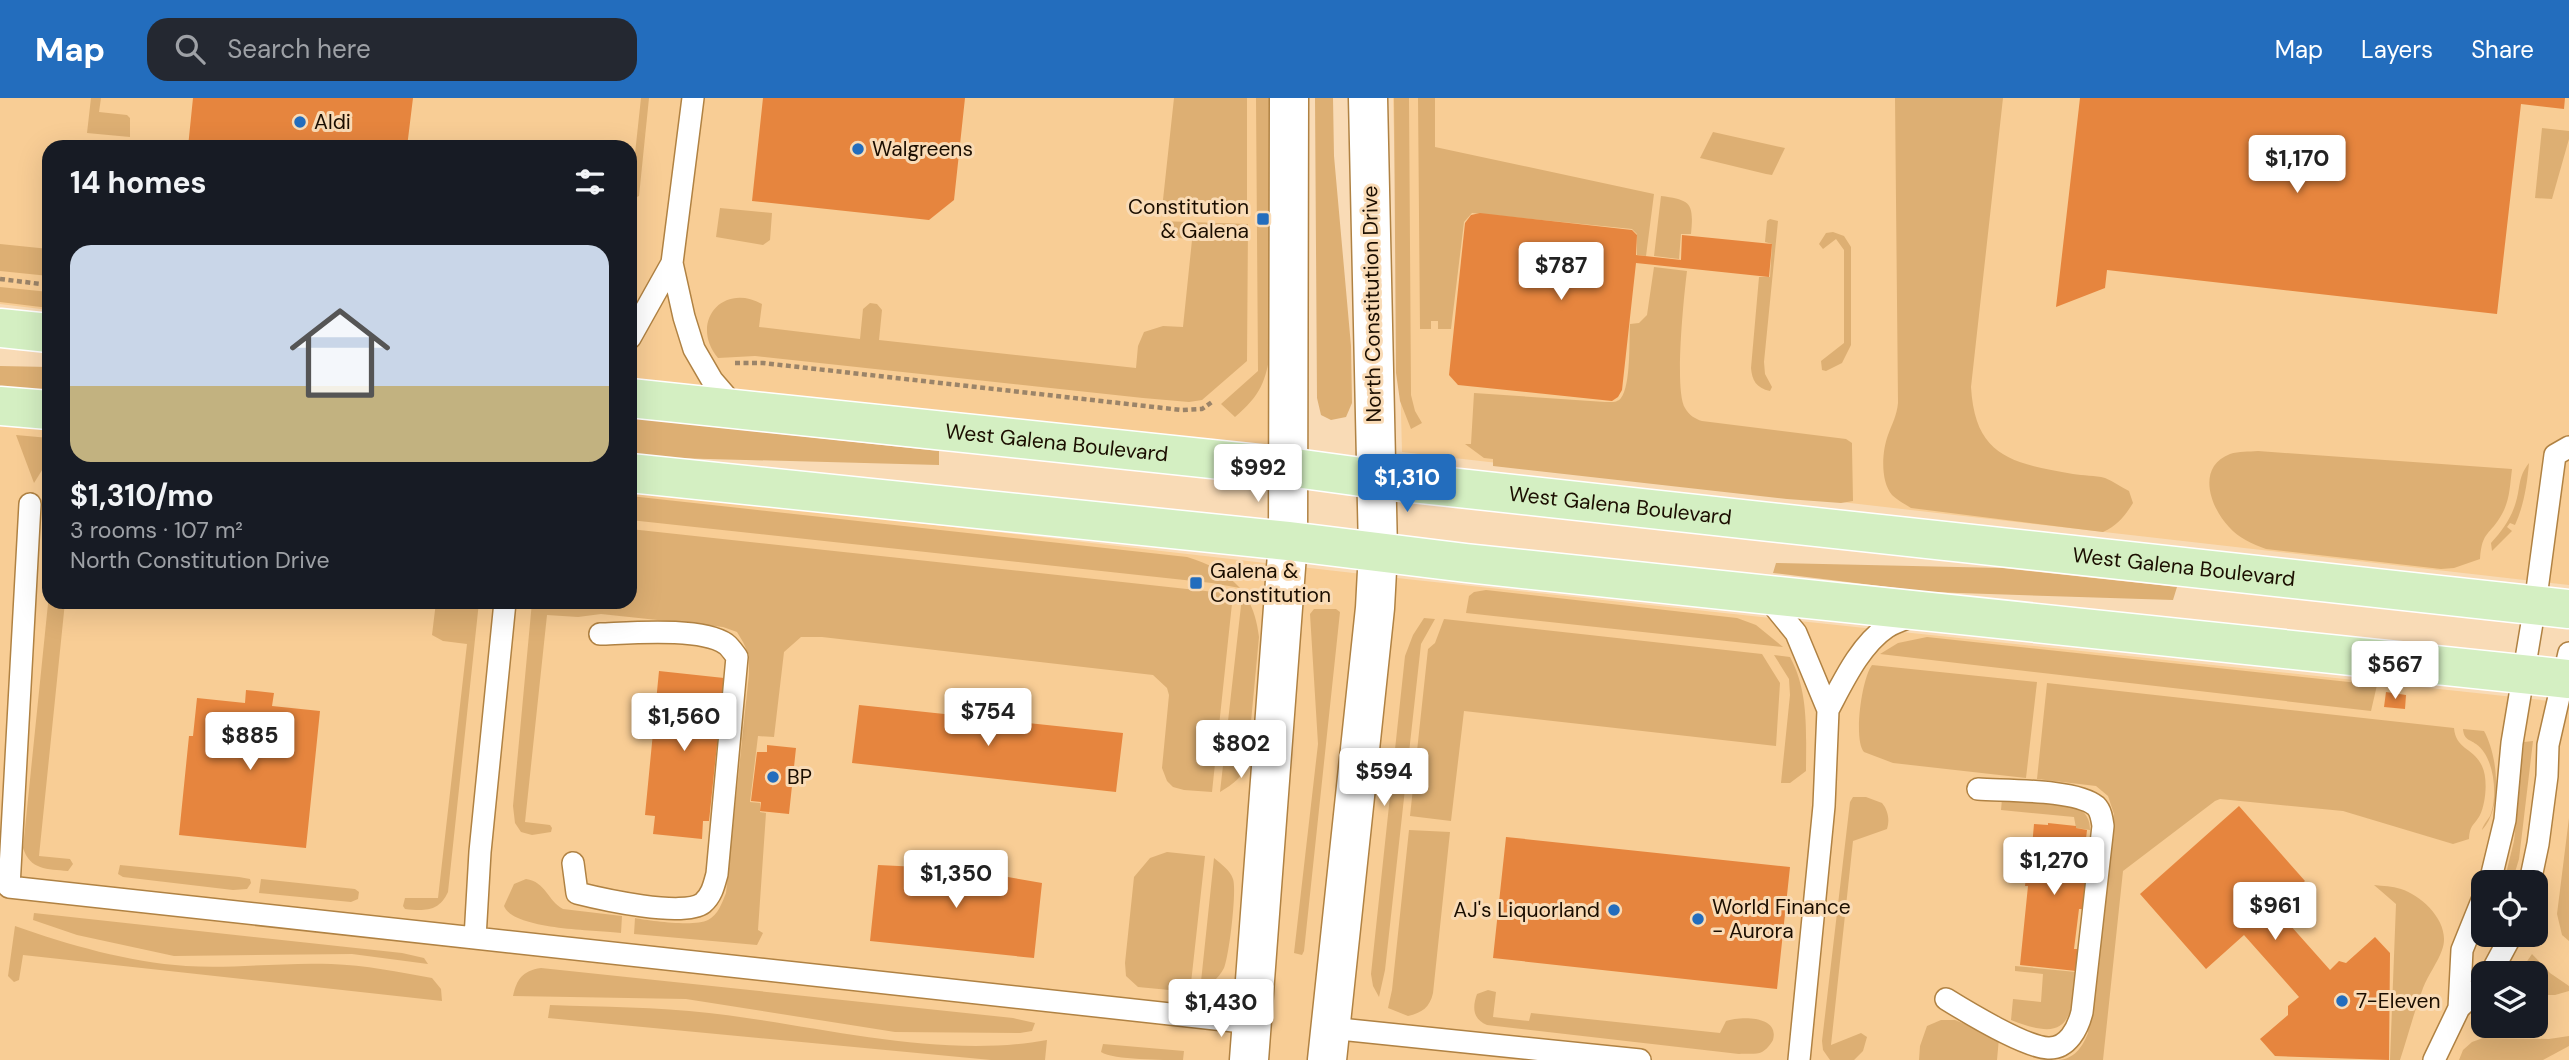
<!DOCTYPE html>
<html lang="en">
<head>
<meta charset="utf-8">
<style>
  :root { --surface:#171b24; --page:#242831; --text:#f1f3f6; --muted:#9ea1a6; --accent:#236dbd }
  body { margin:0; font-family:"DM Sans",sans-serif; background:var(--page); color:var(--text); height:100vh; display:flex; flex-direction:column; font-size:26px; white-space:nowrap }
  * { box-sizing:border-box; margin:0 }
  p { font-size:23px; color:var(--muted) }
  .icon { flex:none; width:38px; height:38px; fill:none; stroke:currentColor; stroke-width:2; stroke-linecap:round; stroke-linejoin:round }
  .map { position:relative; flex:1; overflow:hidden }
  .side { position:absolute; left:42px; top:42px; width:595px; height:469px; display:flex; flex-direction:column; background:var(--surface); border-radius:21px; box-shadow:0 7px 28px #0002 }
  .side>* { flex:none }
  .controls { position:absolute; left:2471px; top:772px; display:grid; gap:14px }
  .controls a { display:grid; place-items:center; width:77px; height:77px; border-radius:14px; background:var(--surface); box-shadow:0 7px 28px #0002; font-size:35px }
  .price { position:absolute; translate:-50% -60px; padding:0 16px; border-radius:7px; background:#fff; color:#222; font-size:23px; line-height:46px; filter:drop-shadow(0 2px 4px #0008) }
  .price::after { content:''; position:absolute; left:50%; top:42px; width:21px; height:16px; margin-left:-10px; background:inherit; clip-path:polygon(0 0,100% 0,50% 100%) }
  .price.active { background:var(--accent); color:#fff }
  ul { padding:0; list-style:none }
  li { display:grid; align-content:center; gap:14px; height:371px; padding:0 28px }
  li span { display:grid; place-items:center; height:217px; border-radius:21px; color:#555 }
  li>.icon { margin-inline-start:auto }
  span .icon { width:126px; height:126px; fill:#fffc; stroke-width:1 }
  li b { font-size:30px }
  h2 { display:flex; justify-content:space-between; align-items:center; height:84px; padding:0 28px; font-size:30px }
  header { display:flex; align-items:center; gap:42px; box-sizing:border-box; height:98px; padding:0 35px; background:var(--accent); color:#fff }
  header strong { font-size:33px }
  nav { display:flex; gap:38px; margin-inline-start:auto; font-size:24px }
  .search { width:490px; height:63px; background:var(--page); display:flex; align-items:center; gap:18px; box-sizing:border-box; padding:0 24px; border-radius:21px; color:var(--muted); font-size:26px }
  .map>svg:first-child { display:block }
  .built { fill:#f8cd95; fill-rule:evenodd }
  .green { fill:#ddaf73 }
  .building { fill:#e6853e }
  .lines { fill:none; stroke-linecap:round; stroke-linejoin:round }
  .service-casing { stroke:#b08243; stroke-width:24 }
  .minor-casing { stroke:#b08243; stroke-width:41 }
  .primary-casing { stroke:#fff; stroke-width:41 }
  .path { stroke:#9b8469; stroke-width:4.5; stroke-dasharray:5 3.5; stroke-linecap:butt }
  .service { stroke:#fff; stroke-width:21 }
  .minor { stroke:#fff; stroke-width:38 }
  .primary { stroke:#d4efc2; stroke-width:38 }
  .poi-dot { fill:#236dbd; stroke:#f9dbb6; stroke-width:2.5 }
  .labels { text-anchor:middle; stroke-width:6; stroke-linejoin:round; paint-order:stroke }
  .poi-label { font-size:21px; fill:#1b0e00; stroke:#f9dbb6; text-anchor:start }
  .street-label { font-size:21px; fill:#1b0e00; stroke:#f9dbb6 }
</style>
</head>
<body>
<header>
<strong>Map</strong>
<div class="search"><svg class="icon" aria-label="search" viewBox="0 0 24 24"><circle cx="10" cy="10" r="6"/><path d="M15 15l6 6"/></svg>Search here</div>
<nav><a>Map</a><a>Layers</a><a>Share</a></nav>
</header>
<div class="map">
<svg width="2569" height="962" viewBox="0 0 2569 962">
  <rect width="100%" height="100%" fill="#f9dbb6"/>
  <path class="built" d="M0 0H1266L1272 349 630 282V49H49V212L0 206Z
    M1393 0H2569V487L1402 354Z
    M0 320 49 326V504H630V392L1406 481 2569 605V962H0ZM2483 784H2536V836H2483ZM2483 875H2536V928H2483Z"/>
  <path class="green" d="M91 0H101L99 14 127 17 130 20V39L87 35Z
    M641 0H649L639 98 630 102Z
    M1174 0H1247V117L1168 114 1162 111Z
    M1256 0H1271V250C1266 283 1261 297 1235 319L1221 306 1258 273Z
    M1315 0H1333L1334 58 1351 248 1352 305 1346 319 1331 322 1321 317 1317 300Z
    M1394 0H1409L1411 297 1415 313 1422 325 1411 331 1400 303 1396 275Z
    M1418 0H1435V49L1654 96 1646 158 1637 157V136L1632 131 1472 115 1464 124 1451 231H1438V223H1431V231H1420Z
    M1895 0H2003L1971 289C1975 359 2012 365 2073 376 2083 378 2095 377 2105 380 2113 383 2121 389 2129 393L2133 405C2124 419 2118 427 2103 434L1911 410C1905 406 1897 402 1892 397 1880 383 1882 353 1888 337 1892 326 1897 317 1898 305Z
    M2542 30 2569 33V41L2552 101 2535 100Z
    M1713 34 1785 50 1772 77 1766 76 1700 60Z
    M1661 98C1691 102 1694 105 1691 136H1681L1679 161 1654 158Z
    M720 110 772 115 770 142 763 147 716 139Z
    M1770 121 1778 123 1764 264 1765 276 1772 289 1770 293C1756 290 1752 282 1751 270L1759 179H1770L1772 146 1765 144 1767 123Z
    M1160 123 1248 126 1247 263 1202 302 1189 304 1143 300 755 258 718 260C689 225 722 184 762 206L759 229 860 241 863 211 870 205 877 206 882 212 879 242 1136 270 1138 248 1144 234 1163 228 1183 229 1192 142 1161 137Z
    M1833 134 1844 138 1851 149V247L1842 265 1826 273 1822 272 1821 263 1844 245V152L1836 141 1823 151 1819 146 1826 135Z
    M0 146 49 151V178L0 173Z
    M1654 169 1687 173C1684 197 1674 293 1685 310 1689 317 1695 321 1702 323L1846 341 1852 345V349L1853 403 1841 405 1787 401 1493 368V361L1484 360 1465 346H1471L1474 295 1605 304C1611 304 1617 305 1621 300 1631 287 1629 243 1630 226L1639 225 1647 217Z
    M0 189 49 194V210L0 204Z
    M0 268 49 269V294L0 289Z
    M630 320 939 353V367L672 360 630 355Z
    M16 337 49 340V361L34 385Z
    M2258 353 2512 371C2510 386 2510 402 2502 416 2490 438 2482 432 2480 461L2454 470 2441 471 2266 451C2252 446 2239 440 2229 429 2210 409 2196 369 2230 356 2239 353 2249 354 2258 353Z
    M2529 365C2527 387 2524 407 2515 427L2510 425 2507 429 2512 433 2492 453 2491 445C2502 433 2510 422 2515 407 2521 390 2517 380 2529 365Z
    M630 398 1187 459C1208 465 1225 474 1240 490L1212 485 630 422Z
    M630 431 1233 496 1212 694 1184 692 1173 689 1167 683 1162 670 1169 597 1167 590 1153 577 822 539H801L784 554 774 639 758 638 750 704 760 705V714L766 715 758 832 763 835 757 847 634 836 635 820C650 823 695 829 708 822 718 817 722 805 726 795L749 576V557L743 544 737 534 723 529 601 516 578 519 547 517 525 724 550 727 552 730 551 734 532 737 521 734 515 725 513 708 532 504H630Z
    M1776 465 2002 470 2177 489 2173 502 1929 494 1773 475Z
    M1486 492 1737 520 1756 527 1783 549 1466 515 1469 498 1474 494Z
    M49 496V504H65L39 758 70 761 73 766 68 773C47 771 30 772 23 750Z
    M1242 499H1246C1254 511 1257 524 1259 539L1247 666C1242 680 1233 686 1220 694Z
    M436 504H479L448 794C439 814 424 813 405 811L403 808 405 800H438L467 546 443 543 432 537Z
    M1314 511H1336L1340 514 1304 853 1302 857 1294 855 1318 646 1310 516Z
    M1424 520 1435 521 1421 546 1385 872 1379 899 1373 888 1371 876 1405 558 1413 537Z
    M1444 521 1762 556 1780 585 1776 648 1464 613 1451 723 1410 718 1428 551 1435 545Z
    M1927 539 2377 587 2371 613 1880 556 1898 545Z
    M1774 557 1790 559C1809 593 1806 635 1806 673L1790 685H1781L1790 597 1789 581Z
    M1872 567 2037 584 2026 680 1893 665 1864 654C1853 641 1862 580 1872 567Z
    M2047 585 2454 630C2456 652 2473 649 2482 668 2488 680 2486 705 2480 717 2474 728 2470 726 2469 741L2453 746 2343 713 2220 701 2215 703 2123 773 2103 962H2058C2074 961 2082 950 2088 935L2114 716 2108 698 2096 688 2037 681Z
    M2463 631 2484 633C2498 658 2503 710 2482 732 2483 727 2487 723 2490 718 2498 699 2495 659 2476 646 2469 641 2464 642 2463 631Z
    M2533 643 2519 761 2512 784H2504L2514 743 2524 644Z
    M1853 699H1866L1882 705C1888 712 1890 722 1887 731L1853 743 1831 947 1861 935 1867 939 1863 953 1854 962H1830L1823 952 1822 943 1850 704Z
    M2002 701 2077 709C2086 715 2090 721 2090 732L2076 730 2074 719 2001 712Z
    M2569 720V843L2562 837 2557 816Z
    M1409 732 1450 734 1433 895C1430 909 1422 915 1408 918L1388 910 1392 892Z
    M1167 754 1205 758 1190 894 1138 889 1126 878 1125 865 1134 779 1150 760Z
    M1214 760C1221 766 1230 772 1233 781 1237 792 1229 859 1224 870 1218 881 1210 887 1200 893Z
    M120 767 239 779 250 781 251 785 247 791 233 792 123 779 118 776Z
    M261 781 355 791 359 794 358 801 351 804 259 795Z
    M526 781C546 784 547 802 563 811L622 818 621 835C596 832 513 832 504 808L514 786Z
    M2374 787C2383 788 2392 788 2401 791 2423 798 2452 826 2442 852 2438 864 2428 877 2423 890 2414 914 2408 938 2400 962H2390L2396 806Z
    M34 815 402 855 424 860 428 866 352 856 174 858 77 837 33 822Z
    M15 828C69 847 128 864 186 868 234 871 283 864 331 866 365 867 399 874 432 880L441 891 442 903 23 857 19 882 14 884 8 878Z
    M2532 856 2550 875 2569 888V893L2555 897H2536V875H2519Z
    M2015 868 2076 874C2072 926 2066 944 2011 922L2013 901 2041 904 2043 876 2015 873Z
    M541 870 1013 920 1035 925 1032 933 1020 935 895 934 686 901 513 898C517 881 522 873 541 870Z
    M1488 892 1496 894 1493 919 1529 923 1531 915 1720 935 1726 923C1740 918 1780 917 1773 942 1771 946 1766 952 1762 954 1756 957 1745 955 1739 956L1487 927C1473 921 1472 910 1477 896Z
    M550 907C603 909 656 909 709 915 816 927 940 962 1047 942L1045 962H991L548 920Z
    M1941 922H1955L1999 940 1997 962H1919L1920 948 1927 928Z
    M2569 938V948L2543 962H2459L2463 952 2472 944 2483 940 2549 941Z
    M1103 946 1184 953 1183 962C1163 962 1114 962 1101 954Z"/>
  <path class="building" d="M193 0H413L407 49H188Z
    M763 0H965L954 102 929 122 752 103Z
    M2080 0H2565L2564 11 2521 6 2497 216 2107 172 2105 190 2056 209Z
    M1480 115 1632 132 1637 137 1636 157 1681 162 1682 137 1772 146 1769 179 1636 165 1622 292 1618 299 1612 303 1458 287 1449 277 1465 125 1471 117Z
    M659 573 724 580 709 723H703L702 741 653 736 655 718 645 717Z
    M246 592 274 595 272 608 320 613 306 750 179 737 189 638H193L197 600 245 605Z
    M2386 594 2406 597 2405 611 2384 609Z
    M859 607 1123 635 1116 694 852 665Z
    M767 647 796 650 789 716 760 713 761 704 751 703 757 654H767Z
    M2239 708 2305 783 2275 810 2330 872 2339 863 2346 865 2375 839 2390 855 2389 962 2275 958 2260 941 2288 917V908L2299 899 2244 837 2206 871 2140 796Z
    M2048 725 2076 728V730L2087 732 2081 784H2086L2083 811H2079L2074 851H2079L2076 873 2020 867 2028 788H2025L2028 760H2031L2034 726 2048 727Z
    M1506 739 1790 769 1777 891 1493 860Z
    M878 767 961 771 1042 785 1034 860 870 843Z"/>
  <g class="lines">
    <defs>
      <path id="service" d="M693 0 672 165 684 219 694 251 712 282 737 311
        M630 240 672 165
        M30 406 9 789 1252 925
        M1765 497 1796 535 1828 612 1824 708 1799 962
        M1828 612C1843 584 1860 547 1887 529 1895 524 1905 521 1913 518
        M573 765 577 795C601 801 684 820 703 805 712 797 714 787 717 776L737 559C734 555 730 549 726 546 701 529 631 535 600 536
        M2490 784 2505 722 2512 645 2535 507 2555 357 2569 349
        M2530 784 2538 746 2547 678 2548 647 2569 555
        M475 840 480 754 505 504
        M2491 875 2512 836
        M1946 901C1967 914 2025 949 2048 950 2068 951 2078 930 2082 914L2103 728C2102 721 2101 713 2096 708 2076 691 2006 693 1978 691
        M2459 910 2483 887
        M1330 930 1640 962
        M2434 962 2459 910 2462 852 2483 800"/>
      <path id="minor" d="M1249 962 1288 443 1289 0
        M1327 962 1375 510 1378 454 1368 0"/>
      <g id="primary">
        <path d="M0 230 49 235"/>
        <path id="s1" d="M630 300 1288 369 1376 381 2569 511"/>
        <path d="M0 308 49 312"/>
        <path d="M630 375 1288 443 1466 465 2569 581"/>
      </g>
    </defs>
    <use href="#service" class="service-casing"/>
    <use href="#minor" class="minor-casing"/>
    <use href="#primary" class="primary-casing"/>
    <path class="path" d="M0 181 49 187
      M735 265H763L1181 312 1202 311 1212 304"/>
    <use href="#service" class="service"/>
    <use href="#minor" class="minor"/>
    <use href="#primary" class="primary"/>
  </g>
  <g class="poi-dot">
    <circle cx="300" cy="24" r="7"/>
    <circle cx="858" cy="51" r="7"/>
    <rect x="1256" y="114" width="14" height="14" rx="3.5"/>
    <rect x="1189" y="478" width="14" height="14" rx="3.5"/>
    <circle cx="773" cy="679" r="7"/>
    <circle cx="1614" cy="812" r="7"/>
    <circle cx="1698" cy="821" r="7"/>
    <circle cx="2342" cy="903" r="7"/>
  </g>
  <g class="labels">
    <g class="poi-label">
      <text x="314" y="31">Aldi</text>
      <text x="872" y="58">Walgreens</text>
      <text x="1249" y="116" text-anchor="end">Constitution<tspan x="1249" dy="24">&amp; Galena</tspan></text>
      <text x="1210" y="480">Galena &amp;<tspan x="1210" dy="24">Constitution</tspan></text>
      <text x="787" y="686">BP</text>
      <text x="1712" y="816">World Finance<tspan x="1712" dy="24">- Aurora</tspan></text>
      <text x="1600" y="819" text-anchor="end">AJ's Liquorland</text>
      <text x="2356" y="910">7-Eleven</text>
    </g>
    <g class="street-label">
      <text transform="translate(1372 206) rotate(-91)" y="7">North Constitution Drive</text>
      <text dy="7" stroke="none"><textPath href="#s1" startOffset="429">West Galena Boulevard</textPath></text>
      <text dy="7" stroke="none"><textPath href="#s1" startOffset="996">West Galena Boulevard</textPath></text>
      <text dy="7" stroke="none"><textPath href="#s1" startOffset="1563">West Galena Boulevard</textPath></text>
    </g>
  </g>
</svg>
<div class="controls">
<a><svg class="icon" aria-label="locate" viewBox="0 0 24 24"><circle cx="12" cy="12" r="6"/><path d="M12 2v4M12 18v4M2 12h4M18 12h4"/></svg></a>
<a><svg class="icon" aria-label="layers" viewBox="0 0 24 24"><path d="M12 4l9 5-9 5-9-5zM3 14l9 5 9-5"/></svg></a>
</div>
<b class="price" style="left:2297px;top:97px">$1,170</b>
<b class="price" style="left:1561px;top:204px">$787</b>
<b class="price" style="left:1258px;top:406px">$992</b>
<b class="price active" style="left:1407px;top:416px">$1,310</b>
<b class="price" style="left:2395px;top:603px">$567</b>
<b class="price" style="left:988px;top:650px">$754</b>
<b class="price" style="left:684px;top:655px">$1,560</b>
<b class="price" style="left:250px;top:674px">$885</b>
<b class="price" style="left:1241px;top:682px">$802</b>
<b class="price" style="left:1384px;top:710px">$594</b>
<b class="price" style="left:2054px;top:799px">$1,270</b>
<b class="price" style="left:956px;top:812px">$1,350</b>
<b class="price" style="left:2275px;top:844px">$961</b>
<b class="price" style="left:1221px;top:941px">$1,430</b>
<section class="side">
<h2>14 homes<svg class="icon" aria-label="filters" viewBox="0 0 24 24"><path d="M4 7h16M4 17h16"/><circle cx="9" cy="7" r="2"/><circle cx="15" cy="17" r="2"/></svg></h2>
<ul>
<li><span style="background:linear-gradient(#c9d6e8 65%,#c2b280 0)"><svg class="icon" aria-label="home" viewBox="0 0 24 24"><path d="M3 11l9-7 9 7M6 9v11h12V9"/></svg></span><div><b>$1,310/mo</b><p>3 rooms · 107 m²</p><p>North Constitution Drive</p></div></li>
</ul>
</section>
</div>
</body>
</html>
